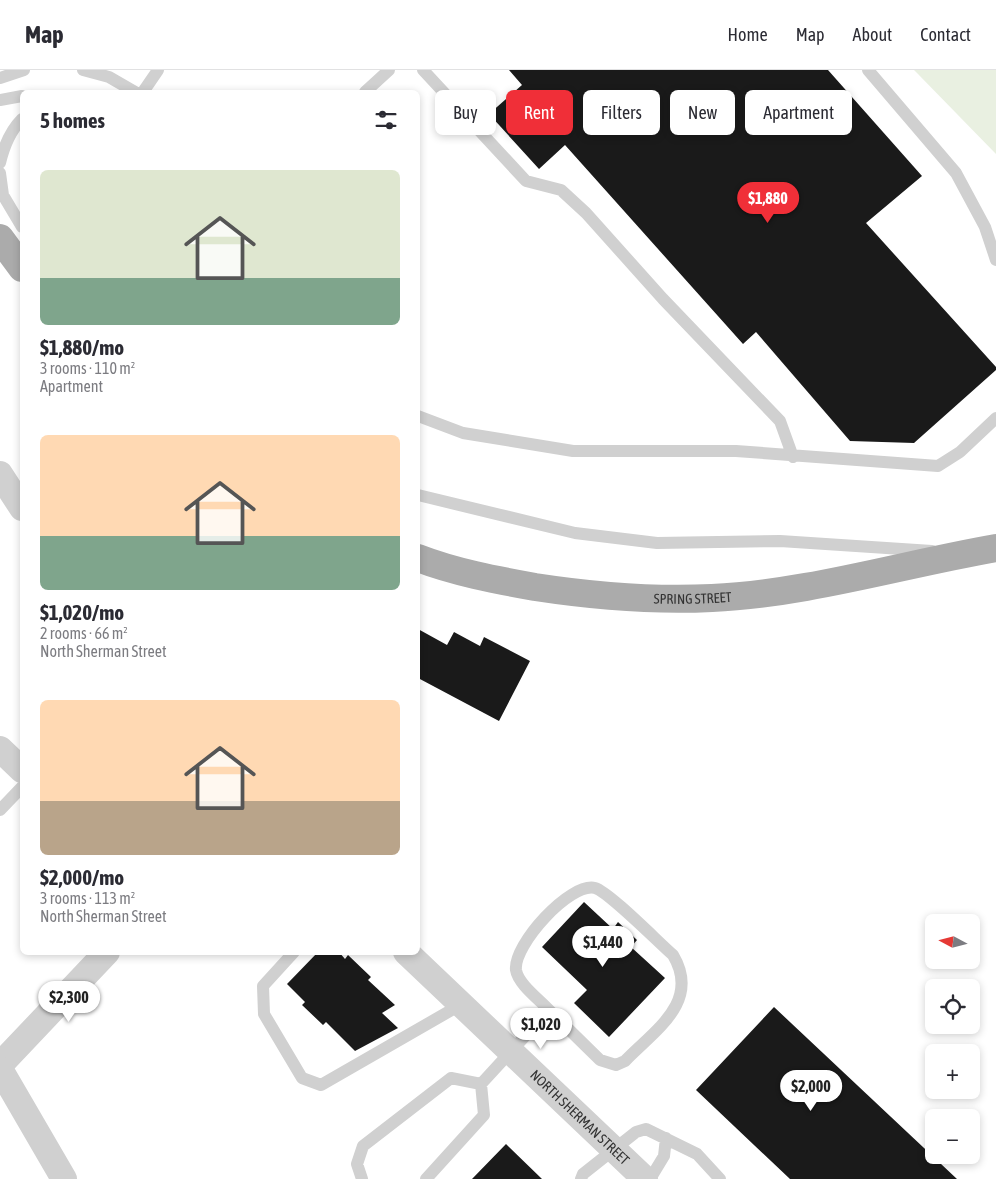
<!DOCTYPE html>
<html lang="en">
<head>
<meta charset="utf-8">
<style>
  :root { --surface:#fff; --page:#f7f7f7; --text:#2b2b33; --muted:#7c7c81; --line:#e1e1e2; --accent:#f02f38 }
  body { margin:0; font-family:"Asap Condensed",sans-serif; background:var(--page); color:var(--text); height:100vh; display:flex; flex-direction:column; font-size:19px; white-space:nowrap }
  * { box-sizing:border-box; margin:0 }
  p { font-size:16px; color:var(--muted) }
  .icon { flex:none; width:28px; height:28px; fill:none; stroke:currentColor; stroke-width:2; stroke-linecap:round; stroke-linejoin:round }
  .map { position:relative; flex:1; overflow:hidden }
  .drawer { position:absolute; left:20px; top:20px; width:400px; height:865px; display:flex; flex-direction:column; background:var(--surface); border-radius:8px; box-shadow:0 2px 8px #0003 }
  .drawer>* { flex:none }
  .guide { position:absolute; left:435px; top:20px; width:475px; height:45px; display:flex; gap:10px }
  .needle { width:32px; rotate:277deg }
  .controls { position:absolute; left:925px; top:844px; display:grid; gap:10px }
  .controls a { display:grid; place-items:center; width:55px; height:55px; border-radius:8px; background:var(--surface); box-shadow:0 2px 8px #0003; font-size:25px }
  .price { position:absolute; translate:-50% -42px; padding:0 11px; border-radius:18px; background:#fff; color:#222; font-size:16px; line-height:32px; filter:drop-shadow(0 1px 2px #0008) }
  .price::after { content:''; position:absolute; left:50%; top:30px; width:15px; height:11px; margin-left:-8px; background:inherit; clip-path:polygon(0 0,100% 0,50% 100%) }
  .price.selected { background:var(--accent); color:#fff }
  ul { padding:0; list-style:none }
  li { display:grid; align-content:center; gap:10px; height:265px; padding:0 20px }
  li span { display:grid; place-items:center; height:155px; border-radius:8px; color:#555 }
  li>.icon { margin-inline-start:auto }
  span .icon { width:90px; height:90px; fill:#fffc; stroke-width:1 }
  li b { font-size:21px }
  h2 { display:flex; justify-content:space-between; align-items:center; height:60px; padding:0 20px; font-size:21px }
  .tag { padding:0 18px; border-radius:8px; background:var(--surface); box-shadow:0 2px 8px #0003; font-size:18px; line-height:45px }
  .tag.selected { background:var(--accent); color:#fff }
  header { display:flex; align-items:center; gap:30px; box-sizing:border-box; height:70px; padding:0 25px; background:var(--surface); border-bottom:1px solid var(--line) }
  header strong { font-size:24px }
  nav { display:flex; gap:28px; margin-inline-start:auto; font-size:18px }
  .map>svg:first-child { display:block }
  .green { fill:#e9f0e1 }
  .building { fill:#1a1a1a }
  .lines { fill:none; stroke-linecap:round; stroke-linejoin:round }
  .lane { stroke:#d0d0d0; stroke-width:12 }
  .street { stroke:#d0d0d0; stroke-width:26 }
  .primary { stroke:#ababab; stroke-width:28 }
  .labels { text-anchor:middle; stroke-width:5; stroke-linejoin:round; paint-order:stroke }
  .street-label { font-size:14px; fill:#333; stroke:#fff }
</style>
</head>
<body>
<header>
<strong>Map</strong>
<nav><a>Home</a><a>Map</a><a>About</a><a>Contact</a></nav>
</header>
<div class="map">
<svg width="996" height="1109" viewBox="0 0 996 1109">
  <rect width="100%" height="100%" fill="#fff"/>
  <path class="green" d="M914 0H996V84L918 4Z"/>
  <path class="building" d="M509 0H828L922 106 866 153 996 297V300L914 373 850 371 756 262 743 274 565 75 539 99 489 44 522 15Z
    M418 559 447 575 454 562 480 576 484 567 530 591 499 651 418 608Z
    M584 832 613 859 618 852 637 870 631 877 665 908 609 967 574 933 587 920 542 877Z
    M318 882H339L345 889 348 885 371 907 368 910 395 935 382 943 398 958 355 981 326 952 323 955 302 935 305 932 287 914Z
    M774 937 957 1109H790L696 1020Z
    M506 1074 542 1109H472Z"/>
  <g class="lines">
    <path class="lane" d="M83 0 109 7 135 22
      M423 0 526 111 561 120 586 143 663 229 780 351 793 387
      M868 0 956 103 985 157 996 190
      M0 8 24 0
      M143 22 158 0
      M365 22 389 0
      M0 30 22 26
      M0 93C4 76 10 61 22 49
      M0 103 3 125 22 157
      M418 346 463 363 573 381H736L938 396 960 382 996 348
      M418 425 575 463 657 473 780 471 932 481
      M0 740 22 717
      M294 882 263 916 264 944 302 1008 321 1015 462 934
      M481 1014 549 940C540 930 518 914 516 900 513 875 570 812 595 818 609 822 659 873 673 885 701 932 655 960 625 991L616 995 600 990 549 940
      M362 1109 357 1094 363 1076 451 1008 481 1014
      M426 1109 484 1045 481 1014
      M581 1109 583 1104 636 1062 646 1059 697 1084 720 1109
      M650 1109 664 1086 666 1068"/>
    <g class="street">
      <path d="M0 404 22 438"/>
      <path d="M0 679 22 700"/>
      <path id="s1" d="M406 882 645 1109"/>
      <path d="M0 995 107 882"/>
      <path d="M0 999 64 1109"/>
    </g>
    <g class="primary">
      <path d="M0 168 22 198"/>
      <path id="s2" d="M418 488C454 502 496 510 535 517 594 526 653 531 712 528 805 524 904 494 996 478"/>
    </g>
  </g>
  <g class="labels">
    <g class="street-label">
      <text dy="5" stroke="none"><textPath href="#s2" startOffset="279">SPRING STREET</textPath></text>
      <text dy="5" stroke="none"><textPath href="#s1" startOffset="240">NORTH SHERMAN STREET</textPath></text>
    </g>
  </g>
</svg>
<div class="controls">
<a><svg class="needle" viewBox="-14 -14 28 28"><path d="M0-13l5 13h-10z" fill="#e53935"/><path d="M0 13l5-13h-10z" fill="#7c7c81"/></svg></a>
<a><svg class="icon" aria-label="locate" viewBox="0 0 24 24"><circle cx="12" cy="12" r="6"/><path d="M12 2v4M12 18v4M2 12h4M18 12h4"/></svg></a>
<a>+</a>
<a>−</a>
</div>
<b class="price selected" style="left:768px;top:154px">$1,880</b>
<b class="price" style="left:603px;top:898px">$1,440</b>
<b class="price" style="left:69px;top:953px">$2,300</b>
<b class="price" style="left:541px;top:980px">$1,020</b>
<b class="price" style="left:811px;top:1042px">$2,000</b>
<div class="guide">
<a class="tag">Buy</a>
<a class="tag selected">Rent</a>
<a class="tag">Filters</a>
<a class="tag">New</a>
<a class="tag">Apartment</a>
</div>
<section class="drawer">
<h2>5 homes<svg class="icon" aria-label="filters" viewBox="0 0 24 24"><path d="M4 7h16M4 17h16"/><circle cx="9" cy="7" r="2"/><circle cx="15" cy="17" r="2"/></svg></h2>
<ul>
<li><span style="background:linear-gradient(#dfe7d0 70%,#7fa58c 0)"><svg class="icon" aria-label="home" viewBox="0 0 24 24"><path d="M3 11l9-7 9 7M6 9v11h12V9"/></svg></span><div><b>$1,880/mo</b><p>3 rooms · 110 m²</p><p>Apartment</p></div></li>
<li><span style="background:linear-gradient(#ffd9b3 65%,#7fa58c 0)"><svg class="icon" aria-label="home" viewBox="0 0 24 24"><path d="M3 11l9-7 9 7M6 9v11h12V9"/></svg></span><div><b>$1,020/mo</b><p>2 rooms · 66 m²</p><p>North Sherman Street</p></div></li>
<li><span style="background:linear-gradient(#ffd9b3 65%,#b9a48a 0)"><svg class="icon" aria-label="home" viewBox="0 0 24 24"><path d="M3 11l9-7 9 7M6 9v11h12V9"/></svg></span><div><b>$2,000/mo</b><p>3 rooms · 113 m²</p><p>North Sherman Street</p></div></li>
</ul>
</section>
</div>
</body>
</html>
